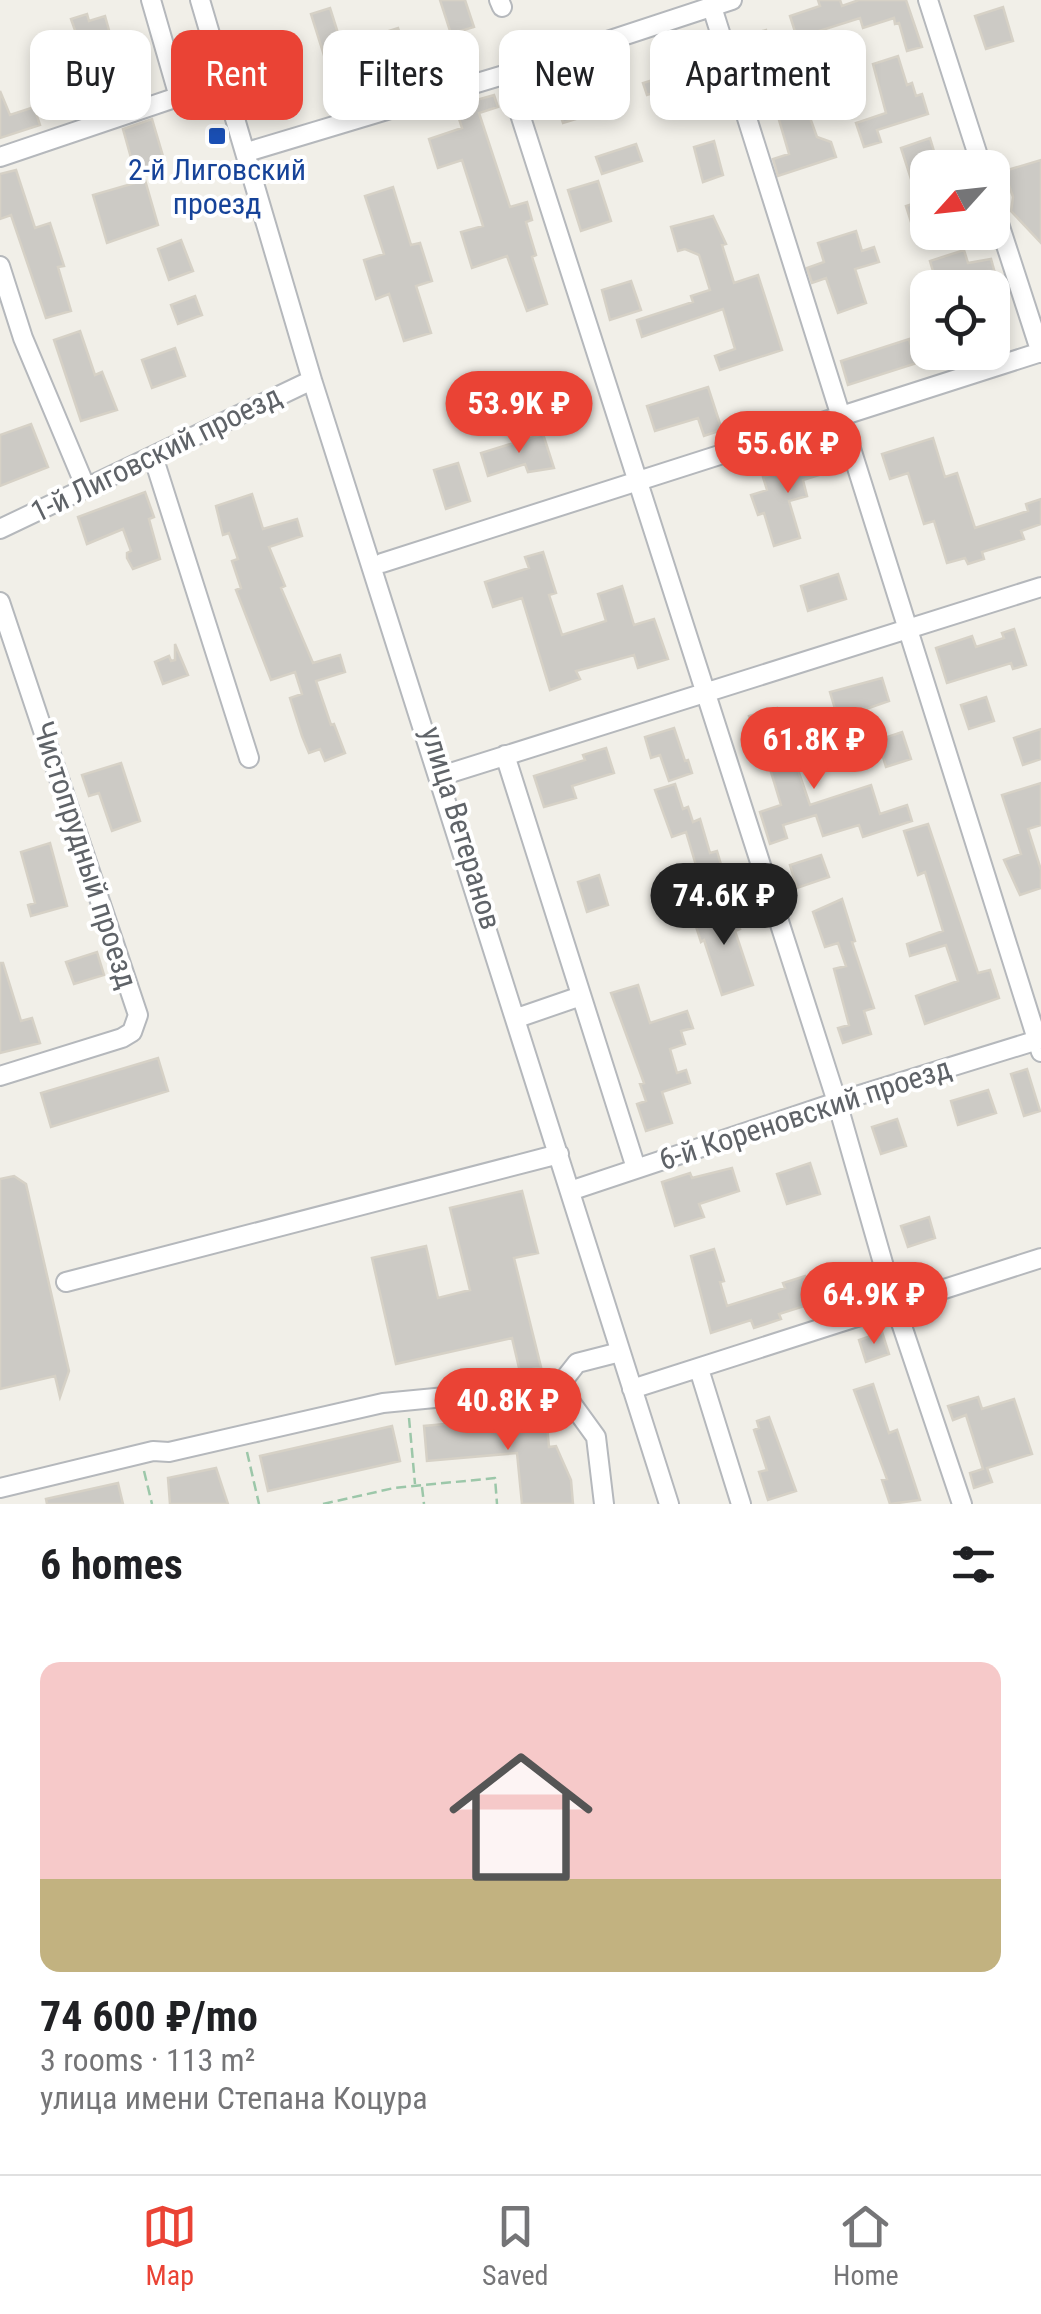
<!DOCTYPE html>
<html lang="en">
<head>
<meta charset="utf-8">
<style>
  :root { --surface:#fff; --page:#f6f6f6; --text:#202124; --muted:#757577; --line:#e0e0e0; --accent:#ea4335 }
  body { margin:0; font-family:"Roboto Condensed",sans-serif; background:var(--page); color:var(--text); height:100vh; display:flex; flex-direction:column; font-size:38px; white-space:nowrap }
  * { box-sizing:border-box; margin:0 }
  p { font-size:32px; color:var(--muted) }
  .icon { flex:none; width:55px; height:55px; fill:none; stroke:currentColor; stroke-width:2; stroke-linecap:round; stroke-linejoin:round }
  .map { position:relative; height:1504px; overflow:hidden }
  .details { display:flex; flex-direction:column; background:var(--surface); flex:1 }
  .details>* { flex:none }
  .guide { position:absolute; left:30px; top:30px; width:982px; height:90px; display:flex; gap:20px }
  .needle { width:65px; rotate:243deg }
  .controls { position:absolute; left:910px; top:150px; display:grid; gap:20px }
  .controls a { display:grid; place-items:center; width:100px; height:100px; border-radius:20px; background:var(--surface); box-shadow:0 5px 15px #0003; font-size:50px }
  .price { position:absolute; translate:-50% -85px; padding:0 22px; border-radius:35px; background:var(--accent); color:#fff; font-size:32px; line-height:65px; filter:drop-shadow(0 2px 5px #0008) }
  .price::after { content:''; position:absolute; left:50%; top:60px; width:30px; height:22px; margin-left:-15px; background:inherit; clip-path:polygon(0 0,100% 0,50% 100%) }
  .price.current { background:#222; color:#fff }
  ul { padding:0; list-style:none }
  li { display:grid; align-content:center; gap:20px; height:530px; padding:0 40px }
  li span { display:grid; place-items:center; height:310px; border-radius:20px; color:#555 }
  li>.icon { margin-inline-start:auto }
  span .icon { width:180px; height:180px; fill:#fffc; stroke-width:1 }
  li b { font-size:42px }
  h2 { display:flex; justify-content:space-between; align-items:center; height:120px; padding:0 40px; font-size:42px }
  .chip { padding:0 35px; border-radius:20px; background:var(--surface); box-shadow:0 5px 15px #0003; font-size:35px; line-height:90px }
  .chip.current { background:var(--accent); color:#fff }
  .dock { display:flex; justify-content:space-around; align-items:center; height:140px; border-top:2px solid var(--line); background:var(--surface); font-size:28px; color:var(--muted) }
  .dock a { display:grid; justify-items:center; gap:5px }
  .dock .current { color:var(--accent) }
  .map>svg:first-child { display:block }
  .building { fill:#cccac5; stroke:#d6d1c6; stroke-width:2.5 }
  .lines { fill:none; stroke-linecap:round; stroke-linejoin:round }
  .minor-casing { stroke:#b5b8bc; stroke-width:22 }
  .path { stroke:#9cc7a9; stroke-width:2.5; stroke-dasharray:10 5; stroke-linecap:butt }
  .minor { stroke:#fff; stroke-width:18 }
  .transit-dot { fill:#1a4fb4; stroke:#fff; stroke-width:4 }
  .labels { text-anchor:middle; stroke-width:8; stroke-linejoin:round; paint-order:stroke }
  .transit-label { font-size:30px; fill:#164399; stroke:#fff }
  .street-label { font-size:30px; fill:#5f6368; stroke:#fff }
</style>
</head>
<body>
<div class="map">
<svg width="1041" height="1504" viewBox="0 0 1041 1504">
  <rect width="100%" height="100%" fill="#f1efe8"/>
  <path class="building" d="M440 0H465L474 27 451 34Z
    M818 0H840L842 6 859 0H906L922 47 907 51 899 23 895 24 894 18 863 28 860 18 797 38 790 16 820 6Z
    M1003 7 1013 41 986 49 975 16Z
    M330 8 342 46 398 28 403 42 398 43 410 81 386 89 374 51 327 65 311 14Z
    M87 14 89 21 105 16 123 80 86 92 90 102 64 112 54 84 92 71 84 48 68 54 62 38 76 33 71 19Z
    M766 30 778 69 791 65 817 137 831 142 836 157 778 176 773 159 789 154 762 62 756 64 747 36Z
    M692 55 700 78 647 95 643 83 666 76 662 64Z
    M898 56 907 85 912 83 916 96 922 94 928 114 877 130 881 142 864 147 856 123 886 113 873 64Z
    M586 79 596 113 563 123 552 89Z
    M0 91 10 115 34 107 40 125 0 138Z
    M494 95 498 107 479 113 510 207 527 202 532 220 526 222 536 255 532 257 547 304 527 311 507 256 472 268 461 232 483 226 462 160 438 168 429 139 462 128 455 106Z
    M152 119 165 163 135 172 123 129Z
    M930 138 939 168H928V174L911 179 901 148Z
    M714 141 723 175 703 182 694 147Z
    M636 144 642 161 602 174 596 157Z
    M1041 160V243L1011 211 1013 197 1004 171Z
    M16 170 35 228 50 223 64 266 58 267 71 311 46 318 11 215 0 219V174Z
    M145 180 158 225 107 243 93 195Z
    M598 181 611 221 581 231 568 190Z
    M393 187 411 245 420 243 432 281 416 286 431 333 404 341 389 294 376 299 364 260 384 254 365 196Z
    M928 199V238L917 241 906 206Z
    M713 216 726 244 722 245 734 283 758 275 782 350 720 370 715 356 735 349 723 309 642 337 637 320 693 302 691 296 710 290 699 255 685 249 678 251 671 227Z
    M856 231 862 251 874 247 879 262 855 269 866 303 838 313 826 278 812 283 807 268 824 262 818 243Z
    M181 240 193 271 169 280 158 249Z
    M964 250 968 263 991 259 996 277 964 288H938L930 261Z
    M631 281 641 310 610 320 602 290Z
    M195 296 202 315 178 324 171 305Z
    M80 331 95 375 102 372 117 410 81 421 54 340Z
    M909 339 917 363 848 385 841 361Z
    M175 348 185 376 152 388 142 360Z
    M564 383 572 408 546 416 538 392Z
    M708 387 722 430 704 436 698 418 655 431 647 406Z
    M31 424 48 467 0 486V435Z
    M543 434 554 468 528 472 525 464 488 476 481 453Z
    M933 438 945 477 957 473 975 528 1028 511 1026 504 1041 499V524L1021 531 1024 539 982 552 984 559 968 564 965 558 947 563 934 521 924 524 908 473 890 479 882 454Z
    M829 450 835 470 803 480 807 496 789 501 800 538 774 546 764 513 758 515 751 495 767 490 763 477 814 461 812 455Z
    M458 463 470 501 446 509 434 470Z
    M145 492 154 517 149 519 160 559 133 569 127 558V553L131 551 123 529 87 544 78 517Z
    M252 494 263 529 297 519 302 536 269 547 285 586 281 588 313 663 340 655 345 672 316 681 331 725 334 724 345 753 325 761 320 749 309 753 302 736 290 698 302 694 295 672 271 680 236 590 241 588 232 561 238 559 229 533 223 535 216 506Z
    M543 552 556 593 549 595 562 635 606 621 598 594 622 586 634 625 654 619 668 659 638 668 634 655 576 671 580 679 550 690 522 598 493 607 485 582 529 568 525 557Z
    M838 574 846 599 808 611 801 586Z
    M1014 629 1026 665 1013 669 1011 663 947 683 936 648 972 636 976 647 1004 638 1002 633Z
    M175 644 188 675 163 684 155 662 169 656 171 661 175 660Z
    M882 678 889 701 838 719 830 692Z
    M986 697 994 721 969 729 961 705Z
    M777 708 810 805 871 785 880 814 907 805 912 821 863 837 859 825 823 836 816 815 783 825 787 838 770 844 760 812 781 805 761 739 757 740 749 716Z
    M674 728 685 761 688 760 692 773 669 781 660 755 651 758 645 737Z
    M1041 729V759L1023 765 1014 738Z
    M902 732 911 759 886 767 878 740Z
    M606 748 614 773 572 786 576 798 544 807 534 776 585 760 583 755Z
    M121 763 140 821 112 831 99 793 89 796 82 775Z
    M1041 783V825L1028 829 1041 870V888L1020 895 1004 860 1021 854 1002 795Z
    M675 784 683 809 688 807 693 822 700 819 710 853 717 851 724 875 701 882 686 832 672 837 655 790Z
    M928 824 978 973 990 970 999 998 925 1024 916 996 958 981 946 945 910 956 907 944 943 931 925 872 918 875 904 831Z
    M50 843 67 906 31 916 28 905 35 903 21 852Z
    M821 855 829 877 797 888 790 865Z
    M599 875 608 905 587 912 578 882Z
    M842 899 855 941 852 942 874 1008 864 1011 871 1034 843 1043 838 1028 849 1025 834 969 846 966 838 943 825 947 813 912Z
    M732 904 740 929 735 931 753 985 722 995 704 940 701 942 693 917Z
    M97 952 104 975 74 984 66 962Z
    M0 963H3L21 1021 32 1018 40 1043 0 1053Z
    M638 985 650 1023 687 1011 693 1028 681 1031 685 1044 670 1049 677 1073 686 1070 690 1083 662 1092 672 1123 646 1131 637 1104 646 1101 640 1084 644 1083 611 993Z
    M158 1058 168 1091 51 1127 41 1093Z
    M1027 1069 1040 1111 1024 1116 1011 1074Z
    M988 1090 996 1113 958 1125 951 1101Z
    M897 1119 906 1146 881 1154 872 1127Z
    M810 1163 820 1194 787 1204 777 1174Z
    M732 1168 739 1191 699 1204 704 1217 675 1226 662 1182 690 1173 692 1178Z
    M14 1176 26 1184 69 1371 60 1397 55 1376 0 1389V1179Z
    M522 1191 538 1253 514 1258 541 1367 520 1372 512 1338 396 1364 372 1258 426 1246 438 1298 470 1290 450 1208Z
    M929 1217 935 1238 908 1247 901 1226Z
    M714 1249 724 1281 720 1282 727 1306 785 1288 783 1283 805 1276 814 1303 779 1314 781 1319 754 1328 751 1320 711 1333 691 1256Z
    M882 1332 889 1354 866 1362 859 1340Z
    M873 1384 889 1433 897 1430 920 1500 890 1504 882 1480 887 1479 854 1390Z
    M978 1397 982 1409 1014 1399 1032 1454 987 1468 992 1482 974 1488 970 1473 983 1469 966 1415 953 1420 948 1406Z
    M546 1415 549 1447 556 1446 571 1480 573 1504H522L517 1453 427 1461 424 1426Z
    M769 1417 796 1491 768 1500 759 1472 767 1470 754 1430 759 1428 757 1421Z
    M392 1426 400 1461 268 1491 260 1456Z
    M216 1468 228 1504H170L168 1478Z
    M118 1483 123 1504H47L46 1499Z"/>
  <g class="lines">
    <defs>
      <path id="minor" d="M151 0 179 97
        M200 0 312 380 669 1504
        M499 0 502 7
        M928 0 982 168
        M712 7 1041 1052
        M507 74 837 1102 895 1305 962 1504
        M247 152 507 74 732 0
        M0 157 225 81
        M992 202 1041 353
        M0 266 23 338 86 488
        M153 456 249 758
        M0 529 312 380
        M382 563 1041 352
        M0 602 138 1015 132 1032 122 1038 0 1076
        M505 755 636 1168
        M444 775 1041 587
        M520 1017 581 996
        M570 1191 837 1102 1041 1039
        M66 1282 559 1154
        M699 1369 741 1504
        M559 1386 596 1437 604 1504
        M632 1389 1041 1258
        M0 1488 153 1451 169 1452 383 1403 559 1386 577 1363 620 1352"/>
    </defs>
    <use href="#minor" class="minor-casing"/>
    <path class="path" d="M409 1418 415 1484
      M247 1452 259 1504
      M144 1471 152 1504
      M422 1487 424 1504
      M323 1504 394 1488 495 1478 497 1504"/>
    <use href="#minor" class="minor"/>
  </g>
  <rect class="transit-dot" x="207" y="126" width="20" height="20" rx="5"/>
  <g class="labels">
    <g class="transit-label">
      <text x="217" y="180">2-й Лиговский<tspan x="217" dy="34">проезд</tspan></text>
    </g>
    <g class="street-label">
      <text transform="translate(156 454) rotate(-26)" y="10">1-й Лиговский проезд</text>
      <text transform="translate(461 828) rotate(73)" y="10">улица Ветеранов</text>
      <text transform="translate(85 855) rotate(72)" y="10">Чистопрудный проезд</text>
      <text transform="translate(805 1114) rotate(-18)" y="10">6-й Кореновский проезд</text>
    </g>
  </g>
</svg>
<div class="controls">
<a><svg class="needle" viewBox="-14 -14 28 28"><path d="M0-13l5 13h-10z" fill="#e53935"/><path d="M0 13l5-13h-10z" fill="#757577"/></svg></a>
<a><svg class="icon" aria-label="locate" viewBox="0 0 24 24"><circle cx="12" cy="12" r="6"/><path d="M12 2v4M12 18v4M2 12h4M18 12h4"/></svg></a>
</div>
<b class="price" style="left:519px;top:456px">53.9K ₽</b>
<b class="price" style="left:788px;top:496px">55.6K ₽</b>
<b class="price" style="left:814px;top:792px">61.8K ₽</b>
<b class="price current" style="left:724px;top:948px">74.6K ₽</b>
<b class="price" style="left:874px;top:1347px">64.9K ₽</b>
<b class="price" style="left:508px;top:1453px">40.8K ₽</b>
<div class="guide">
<a class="chip">Buy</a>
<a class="chip current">Rent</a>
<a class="chip">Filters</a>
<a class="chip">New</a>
<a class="chip">Apartment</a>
</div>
</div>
<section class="details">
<h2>6 homes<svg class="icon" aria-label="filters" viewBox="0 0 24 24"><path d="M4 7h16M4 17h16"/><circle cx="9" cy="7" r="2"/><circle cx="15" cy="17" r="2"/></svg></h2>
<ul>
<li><span style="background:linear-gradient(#f6c9c9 70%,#c2b280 0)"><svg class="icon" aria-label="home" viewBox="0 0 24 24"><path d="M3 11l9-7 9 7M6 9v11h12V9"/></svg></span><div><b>74 600 ₽/mo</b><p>3 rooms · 113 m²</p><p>улица имени Степана Коцура</p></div></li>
</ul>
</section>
<nav class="dock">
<a class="current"><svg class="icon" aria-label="map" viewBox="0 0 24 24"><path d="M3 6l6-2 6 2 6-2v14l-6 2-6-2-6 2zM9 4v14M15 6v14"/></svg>Map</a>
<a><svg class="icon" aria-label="saved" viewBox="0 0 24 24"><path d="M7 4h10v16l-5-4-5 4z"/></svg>Saved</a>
<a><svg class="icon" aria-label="home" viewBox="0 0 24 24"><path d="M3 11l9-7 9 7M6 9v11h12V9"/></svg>Home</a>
</nav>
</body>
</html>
